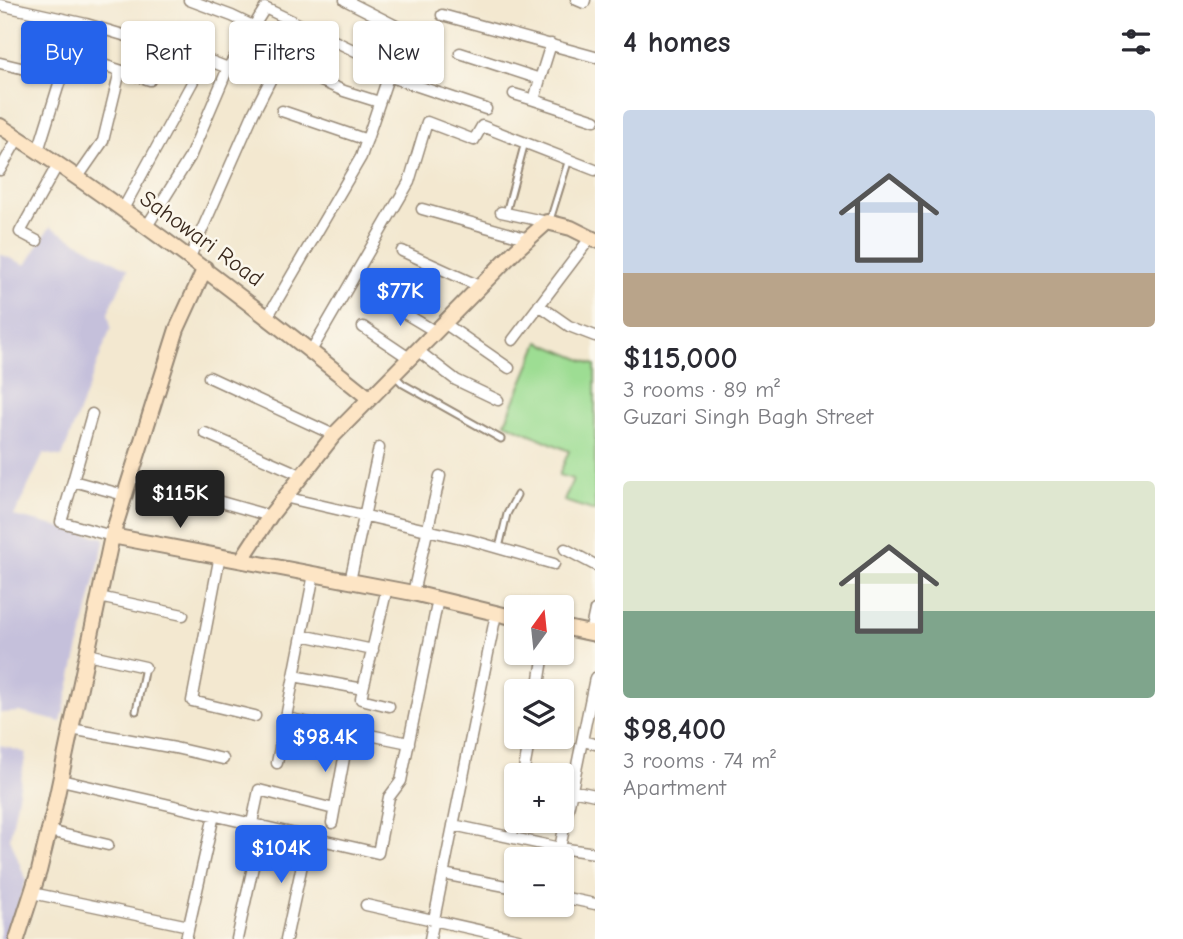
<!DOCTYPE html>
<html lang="en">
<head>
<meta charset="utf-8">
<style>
  :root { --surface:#fff; --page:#f7f7f7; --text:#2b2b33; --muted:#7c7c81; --accent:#2563eb }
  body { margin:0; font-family:"Comic Neue",sans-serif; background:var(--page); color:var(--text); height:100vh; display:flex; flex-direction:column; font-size:26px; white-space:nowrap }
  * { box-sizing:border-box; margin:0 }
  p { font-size:23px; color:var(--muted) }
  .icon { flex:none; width:38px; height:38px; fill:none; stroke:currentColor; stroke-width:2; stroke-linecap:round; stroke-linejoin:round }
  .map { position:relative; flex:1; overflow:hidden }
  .panel { display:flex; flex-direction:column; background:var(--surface); width:588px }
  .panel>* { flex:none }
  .top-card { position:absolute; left:21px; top:21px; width:469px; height:63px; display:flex; gap:14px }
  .needle { width:46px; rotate:15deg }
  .tools { position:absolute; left:504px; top:595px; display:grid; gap:14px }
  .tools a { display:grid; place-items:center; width:70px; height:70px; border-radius:7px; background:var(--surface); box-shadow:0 2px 5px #0004; font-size:35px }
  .price { position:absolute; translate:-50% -60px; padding:0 16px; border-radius:7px; background:var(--accent); color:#fff; font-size:23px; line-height:46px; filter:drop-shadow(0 2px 4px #0008) }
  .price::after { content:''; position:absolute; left:50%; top:42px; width:21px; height:16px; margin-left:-10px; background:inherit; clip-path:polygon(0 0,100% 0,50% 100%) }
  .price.active { background:#222; color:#fff }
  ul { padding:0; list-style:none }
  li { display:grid; align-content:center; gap:14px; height:371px; padding:0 28px }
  li span { display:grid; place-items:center; height:217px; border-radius:7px; color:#555 }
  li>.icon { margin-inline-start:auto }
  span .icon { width:126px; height:126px; fill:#fffc; stroke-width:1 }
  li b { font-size:30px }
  h2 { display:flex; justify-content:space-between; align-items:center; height:84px; padding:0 28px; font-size:30px }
  .pill { padding:0 24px; border-radius:7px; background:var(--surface); box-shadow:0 2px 5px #0004; font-size:24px; line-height:63px }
  .pill.active { background:var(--accent); color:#fff }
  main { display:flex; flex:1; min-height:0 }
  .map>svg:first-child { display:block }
  .industrial { fill:#c5c0db }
  .green { fill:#9ddd93; stroke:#6c8458; stroke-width:2 }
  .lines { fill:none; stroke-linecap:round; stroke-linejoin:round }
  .lane-casing { stroke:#978977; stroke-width:9 }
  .street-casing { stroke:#978977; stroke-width:13 }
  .secondary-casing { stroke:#978977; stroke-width:18 }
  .lane { stroke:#fff; stroke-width:5 }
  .street { stroke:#fff; stroke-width:10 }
  .secondary { stroke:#fde5c5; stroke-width:14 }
  .labels { text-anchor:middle; stroke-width:5; stroke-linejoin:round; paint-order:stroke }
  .street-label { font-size:23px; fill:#3b2a1e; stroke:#fbf7ec }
</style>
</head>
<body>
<main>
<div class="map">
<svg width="595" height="939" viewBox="0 0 595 939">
  <rect width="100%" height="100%" fill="#fbf7ec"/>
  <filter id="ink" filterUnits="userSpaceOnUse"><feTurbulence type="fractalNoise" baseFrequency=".0143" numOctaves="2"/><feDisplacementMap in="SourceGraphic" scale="14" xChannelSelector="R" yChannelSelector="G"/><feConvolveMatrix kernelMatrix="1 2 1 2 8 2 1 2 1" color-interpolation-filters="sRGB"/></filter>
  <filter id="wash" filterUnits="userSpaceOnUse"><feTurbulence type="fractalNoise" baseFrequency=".00686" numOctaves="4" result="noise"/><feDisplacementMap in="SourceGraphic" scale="28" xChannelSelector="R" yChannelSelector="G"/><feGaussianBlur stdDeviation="1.57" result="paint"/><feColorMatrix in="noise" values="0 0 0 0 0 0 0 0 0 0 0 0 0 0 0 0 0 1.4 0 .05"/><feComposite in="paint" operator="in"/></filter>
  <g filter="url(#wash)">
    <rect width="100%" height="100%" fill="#f3e8d0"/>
    <path class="industrial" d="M50 227 128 269 108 313 111 327 62 457 44 453 14 516 105 538 61 722 20 712 0 713V254L26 265Z
      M0 745 26 753 10 838 26 881 8 939H0Z"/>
    <path class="green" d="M539 342 595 365V511L564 501 573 479 559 475 569 451 505 423Z"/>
  </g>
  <g filter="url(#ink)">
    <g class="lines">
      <defs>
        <path id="lane" d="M506 213 525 142
          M550 220 569 159
          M395 376 403 384 501 439
          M499 548 507 514 517 495
          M136 711 145 667"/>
        <path id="street" d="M189 0 232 16 253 26
          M577 0 584 3 585 0
          M0 5 86 24 167 48 169 45 228 68
          M442 15 595 57
          M242 46 344 91 379 102
          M460 53 540 79 551 44
          M28 54 66 63
          M69 54 150 80 156 65
          M0 63 25 69
          M388 76 486 109
          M514 94 534 100 540 79
          M534 100 595 120
          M282 111 367 140
          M38 151 78 23
          M0 170 18 138
          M78 177 103 141 120 71
          M123 209 205 59
          M422 209 529 239
          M501 212 547 222
          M147 226 190 157 228 68 265 8 391 68
          M37 241 20 232 58 164
          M402 251 479 286
          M190 257 254 112 279 63
          M379 298 436 332
          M539 305 569 326 595 336
          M268 316 361 157 404 30 345 0
          M444 323 509 368
          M363 327 409 358
          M513 340 591 237
          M417 350 456 380 498 400
          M311 351 409 182 427 122 474 140 482 126 595 170
          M209 377 334 435
          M205 433 301 475
          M130 476 270 516
          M73 481 92 414
          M284 497 470 540 554 564
          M112 536 61 522 73 481 124 495
          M565 549 595 565
          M220 555 192 701 255 716
          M350 581 379 448
          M413 593 440 476
          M99 597 183 615
          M590 633 595 610
          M302 635 373 650
          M87 654 145 667
          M294 676 363 689 361 699 389 706
          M363 689 387 588
          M538 691 544 653
          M286 718 409 743
          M71 729 175 748 223 759
          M582 741 595 744
          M277 763 314 574
          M523 775 530 737
          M61 780 378 853 389 797 401 781 438 599
          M572 790 595 795
          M252 823 259 790 334 809
          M332 823 349 731
          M453 825 560 848 595 853
          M49 831 108 845
          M512 836 516 813
          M560 848 595 678
          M443 874 516 888
          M32 893 189 926
          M562 897 595 904
          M366 905 518 939
          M186 939 214 815
          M237 939 262 826
          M286 939 308 837
          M430 939 496 614"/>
        <path id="secondary" d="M0 126C130 210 248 301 369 398
          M112 536 413 593 516 618
          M242 559 270 516 334 435 517 249 547 222 571 228 595 240
          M562 627 595 634
          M17 939 39 871 53 814 112 536 177 329 205 268"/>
      </defs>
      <use href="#lane" class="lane-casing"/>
      <use href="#street" class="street-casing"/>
      <use href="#secondary" class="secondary-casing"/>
      <use href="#lane" class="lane"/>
      <use href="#street" class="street"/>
      <use href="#secondary" class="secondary"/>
    </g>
  </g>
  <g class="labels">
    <g class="street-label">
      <text transform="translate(202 238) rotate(36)" y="8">Sahowari Road</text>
    </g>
  </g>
</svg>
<div class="tools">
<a><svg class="needle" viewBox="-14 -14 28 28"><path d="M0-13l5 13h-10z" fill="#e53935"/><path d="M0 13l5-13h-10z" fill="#7c7c81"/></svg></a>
<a><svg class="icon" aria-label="layers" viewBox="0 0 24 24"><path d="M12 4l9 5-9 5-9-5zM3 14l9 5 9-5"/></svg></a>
<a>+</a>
<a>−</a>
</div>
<b class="price" style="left:400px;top:328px">$77K</b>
<b class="price active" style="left:180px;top:530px">$115K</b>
<b class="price" style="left:325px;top:774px">$98.4K</b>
<b class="price" style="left:281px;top:885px">$104K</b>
<div class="top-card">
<a class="pill active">Buy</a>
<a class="pill">Rent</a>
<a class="pill">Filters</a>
<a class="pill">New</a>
</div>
</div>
<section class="panel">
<h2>4 homes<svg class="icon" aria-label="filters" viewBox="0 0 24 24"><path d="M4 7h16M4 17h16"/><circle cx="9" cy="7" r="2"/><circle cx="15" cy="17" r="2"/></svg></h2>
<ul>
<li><span style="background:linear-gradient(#c9d6e8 75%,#b9a48a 0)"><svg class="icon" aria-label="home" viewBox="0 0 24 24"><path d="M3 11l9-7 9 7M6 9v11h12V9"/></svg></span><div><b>$115,000</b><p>3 rooms · 89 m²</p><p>Guzari Singh Bagh Street</p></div></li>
<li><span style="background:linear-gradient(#dfe7d0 60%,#7fa58c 0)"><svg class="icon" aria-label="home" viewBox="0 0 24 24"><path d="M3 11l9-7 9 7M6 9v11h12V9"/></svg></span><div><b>$98,400</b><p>3 rooms · 74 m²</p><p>Apartment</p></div></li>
</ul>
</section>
</main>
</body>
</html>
